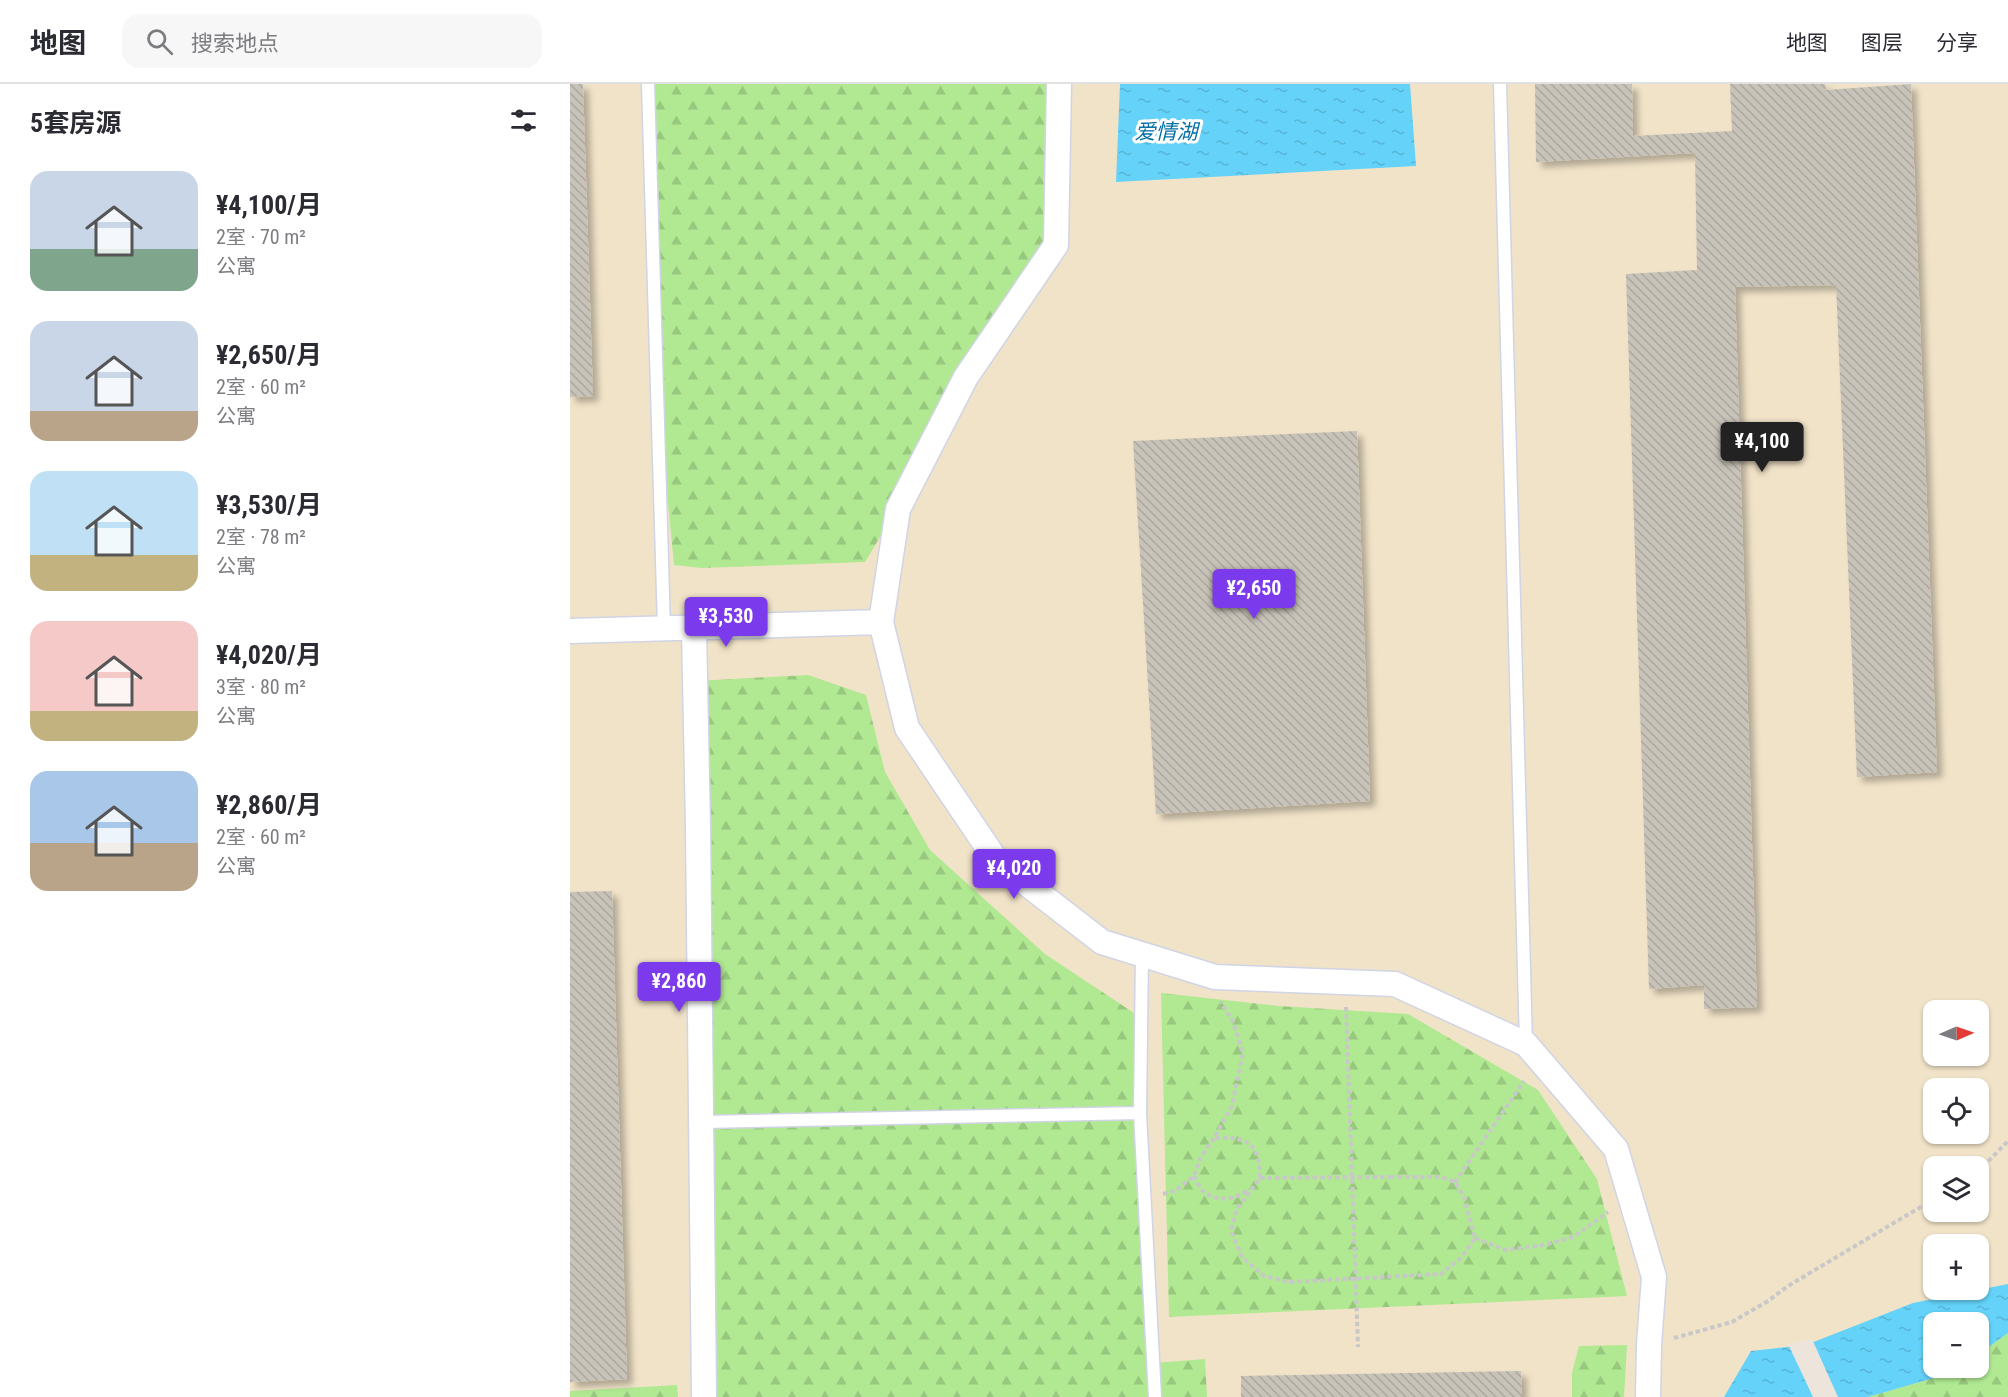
<!DOCTYPE html>
<html lang="zh">
<head>
<meta charset="utf-8">
<style>
  :root { --surface:#fff; --page:#f7f7f7; --text:#2b2b33; --muted:#7c7c81; --line:#e1e1e2; --accent:#7c3aed }
  body { margin:0; font-family:"Roboto Condensed","Noto Sans SC",sans-serif; background:var(--page); color:var(--text); height:100vh; display:flex; flex-direction:column; font-size:22px; white-space:nowrap }
  * { box-sizing:border-box; margin:0 }
  p { font-size:20px; color:var(--muted) }
  .icon { flex:none; width:33px; height:33px; fill:none; stroke:currentColor; stroke-width:2; stroke-linecap:round; stroke-linejoin:round }
  .map { position:relative; flex:1; overflow:hidden }
  .sheet { display:flex; flex-direction:column; background:var(--surface); width:570px }
  .sheet>* { flex:none }
  .needle { width:39px; rotate:88deg }
  .tools { position:absolute; left:1353px; top:916px; display:grid; gap:12px }
  .tools a { display:grid; place-items:center; width:66px; height:66px; border-radius:12px; background:var(--surface); box-shadow:0 2px 4px #0004; font-size:30px }
  .price { position:absolute; translate:-50% -51px; padding:0 14px; border-radius:6px; background:var(--accent); color:#fff; font-size:20px; line-height:39px; filter:drop-shadow(0 2px 3px #0008) }
  .price::after { content:''; position:absolute; left:50%; top:36px; width:18px; height:14px; margin-left:-9px; background:inherit; clip-path:polygon(0 0,100% 0,50% 100%) }
  .price.active { background:#222; color:#fff }
  ul { padding:0; list-style:none }
  li { display:flex; align-items:center; gap:18px; height:150px; padding:0 30px }
  li span { display:grid; place-items:center; flex:none; width:168px; height:120px; border-radius:18px; color:#555 }
  li>.icon { margin-inline-start:auto }
  span .icon { width:72px; height:72px; fill:#fffc; stroke-width:1 }
  li b { font-size:26px }
  h2 { display:flex; justify-content:space-between; align-items:center; height:72px; padding:0 30px; font-size:26px }
  header { display:flex; align-items:center; gap:36px; box-sizing:border-box; height:84px; padding:0 30px; background:var(--surface); border-bottom:2px solid var(--line) }
  header strong { font-size:28px }
  nav { display:flex; gap:33px; margin-inline-start:auto; font-size:21px }
  .search { width:420px; height:54px; background:var(--page); display:flex; align-items:center; gap:15px; box-sizing:border-box; padding:0 21px; border-radius:18px; color:var(--muted); font-size:22px }
  main { display:flex; flex:1; min-height:0 }
  .map>svg:first-child { display:block }
  .education { fill:#f1e3c8; fill-rule:evenodd }
  .forest { fill:url(#forest-firs) }
  .water { fill:url(#water-ripples) }
  .pier { fill:#ede5db }
  .building { fill:url(#building-back-hatch); filter:url(#shadow) }
  .lines { fill:none; stroke-linecap:round; stroke-linejoin:round }
  .lane-casing { stroke:#d0d4e4; stroke-width:15 }
  .street-casing { stroke:#d0d4e4; stroke-width:27 }
  .path { stroke:#c8c8c8; stroke-width:4; stroke-dasharray:4.5 3; stroke-linecap:butt }
  .lane { stroke:#fff; stroke-width:12 }
  .street { stroke:#fff; stroke-width:24 }
  .labels { text-anchor:middle; stroke-width:6; stroke-linejoin:round; paint-order:stroke }
  .water-label { font-size:21px; font-style:italic; fill:#026fa6; stroke:#fff }
</style>
</head>
<body>
<header>
<strong>地图</strong>
<div class="search"><svg class="icon" aria-label="search" viewBox="0 0 24 24"><circle cx="10" cy="10" r="6"/><path d="M15 15l6 6"/></svg>搜索地点</div>
<nav><a>地图</a><a>图层</a><a>分享</a></nav>
</header>
<main>
<section class="sheet">
<h2>5套房源<svg class="icon" aria-label="filters" viewBox="0 0 24 24"><path d="M4 7h16M4 17h16"/><circle cx="9" cy="7" r="2"/><circle cx="15" cy="17" r="2"/></svg></h2>
<ul>
<li><span style="background:linear-gradient(#c9d6e8 65%,#7fa58c 0)"><svg class="icon" aria-label="home" viewBox="0 0 24 24"><path d="M3 11l9-7 9 7M6 9v11h12V9"/></svg></span><div><b>¥4,100/月</b><p>2室 · 70 m²</p><p>公寓</p></div></li>
<li><span style="background:linear-gradient(#c9d6e8 75%,#b9a48a 0)"><svg class="icon" aria-label="home" viewBox="0 0 24 24"><path d="M3 11l9-7 9 7M6 9v11h12V9"/></svg></span><div><b>¥2,650/月</b><p>2室 · 60 m²</p><p>公寓</p></div></li>
<li><span style="background:linear-gradient(#bfe0f5 70%,#c2b280 0)"><svg class="icon" aria-label="home" viewBox="0 0 24 24"><path d="M3 11l9-7 9 7M6 9v11h12V9"/></svg></span><div><b>¥3,530/月</b><p>2室 · 78 m²</p><p>公寓</p></div></li>
<li><span style="background:linear-gradient(#f6c9c9 75%,#c2b280 0)"><svg class="icon" aria-label="home" viewBox="0 0 24 24"><path d="M3 11l9-7 9 7M6 9v11h12V9"/></svg></span><div><b>¥4,020/月</b><p>3室 · 80 m²</p><p>公寓</p></div></li>
<li><span style="background:linear-gradient(#a9c7e8 60%,#b9a48a 0)"><svg class="icon" aria-label="home" viewBox="0 0 24 24"><path d="M3 11l9-7 9 7M6 9v11h12V9"/></svg></span><div><b>¥2,860/月</b><p>2室 · 60 m²</p><p>公寓</p></div></li>
</ul>
</section>
<div class="map">
<svg width="1438" height="1313" viewBox="0 0 1438 1313">
  <defs>
    <pattern id="forest-firs" width="22" height="20" patternUnits="userSpaceOnUse" patternTransform="scale(1.5)"><rect width="22" height="20" fill="#b0e992"/><path d="M5 1l3.5 6h-7zM16 11l3.5 6h-7z" fill="#98c87e"/></pattern>
    <pattern id="water-ripples" width="26" height="14" patternUnits="userSpaceOnUse" patternTransform="scale(1.5)"><rect width="26" height="14" fill="#64d2f9"/><path d="M2 4q2-2 4 0t4 0M15 11q2-2 4 0t4 0" fill="none" stroke="#57b4d6"/></pattern>
    <pattern id="building-back-hatch" width="6" height="6" patternUnits="userSpaceOnUse" patternTransform="scale(1.5)"><rect width="6" height="6" fill="#c8c3b9"/><path d="M-1 5l2 2M0 0l6 6M5-1l2 2" fill="none" stroke="#aca89f"/></pattern>
    <filter id="shadow"><feDropShadow dx="5.5" dy="5.5" stdDeviation="3" flood-color="#0004"/></filter>
  </defs>
  <rect width="100%" height="100%" fill="#ede5db"/>
  <path class="education" d="M0 0H1438V1313H0ZM1364 927H1408V972H1364ZM1364 1005H1408V1050H1364ZM1364 1083H1408V1128H1364ZM1364 1161H1408V1206H1364ZM1364 1239H1408V1284H1364Z"/>
  <path class="forest" d="M81 0H489L486 161 295 478 131 484 104 481 86 294Z
    M238 591 296 611 315 688 360 766 475 870 564 929 584 1279 635 1275 637 1313H134L125 597Z
    M591 909 709 922 838 930 968 1006 1027 1095 1057 1212 599 1233Z
    M1438 1249V1313H1298L1381 1289 1388 1284H1408L1409 1270Z
    M1057 1261 1054 1313H1002V1289L1009 1262Z
    M107 1301 108 1313H0V1307Z"/>
  <path class="water" d="M550 0H840L846 82 546 98Z
    M1438 1200V1249L1409 1270 1408 1239H1364V1284H1388L1381 1289 1298 1313H1154L1181 1267 1236 1261 1343 1219Z"/>
  <path class="pier" d="M1242 1255 1268 1313H1243L1218 1260Z"/>
  <path class="building" d="M0 0H13L23 312 0 313Z
    M965 0H1062L1063 52 1162 47 1160 0H1255L1256 6 1341 0 1367 688 1287 693 1266 201 1165 203 1187 923 1134 925V901L1079 905 1056 190 1127 186 1125 69 966 78Z
    M787 347 800 717 586 730 563 357Z
    M42 807 57 1295 0 1298V808Z
    M951 1287 952 1313H671V1292Z"/>
  <g class="lines">
    <defs>
      <path id="lane" d="M78 0 94 544
        M930 0 956 960
        M572 870 570 1029 585 1313
        M132 1038 570 1029"/>
      <path id="street" d="M489 0 486 161 396 293 328 425 311 538 337 644 426 776 532 858 645 893 825 900 956 960 1046 1065 1084 1193 1079 1261 1078 1313
        M124 543 128 744 134 1313
        M0 547 311 538"/>
    </defs>
    <use href="#lane" class="lane-casing"/>
    <use href="#street" class="street-casing"/>
    <path class="path" d="M776 923 788 1263
      M645 1054C678 1052 690 1060 690 1094
      M1408 1088 1438 1057
      M624 1092C627 1097 630 1105 634 1108 649 1119 665 1115 678 1106
      M820 1093H871L885 1098 894 1113 905 1154 891 1174 871 1190 720 1198 694 1192 672 1173 661 1147 667 1125 690 1094Z
      M885 1098 954 997
      M593 1110 605 1107 624 1092 631 1073 644 1054 662 1022 673 969 663 938 651 918
      M905 1154 935 1166 974 1161 1003 1153 1038 1128
      M1104 1254 1162 1238 1198 1217 1218 1202 1364 1115"/>
    <use href="#lane" class="lane"/>
    <use href="#street" class="street"/>
  </g>
  <g class="labels">
    <g class="water-label">
      <text x="596" y="55">爱情湖</text>
    </g>
  </g>
</svg>
<div class="tools">
<a><svg class="needle" viewBox="-14 -14 28 28"><path d="M0-13l5 13h-10z" fill="#e53935"/><path d="M0 13l5-13h-10z" fill="#7c7c81"/></svg></a>
<a><svg class="icon" aria-label="locate" viewBox="0 0 24 24"><circle cx="12" cy="12" r="6"/><path d="M12 2v4M12 18v4M2 12h4M18 12h4"/></svg></a>
<a><svg class="icon" aria-label="layers" viewBox="0 0 24 24"><path d="M12 4l9 5-9 5-9-5zM3 14l9 5 9-5"/></svg></a>
<a>+</a>
<a>−</a>
</div>
<b class="price active" style="left:1192px;top:389px">¥4,100</b>
<b class="price" style="left:684px;top:536px">¥2,650</b>
<b class="price" style="left:156px;top:564px">¥3,530</b>
<b class="price" style="left:444px;top:816px">¥4,020</b>
<b class="price" style="left:109px;top:929px">¥2,860</b>
</div>
</main>
</body>
</html>
